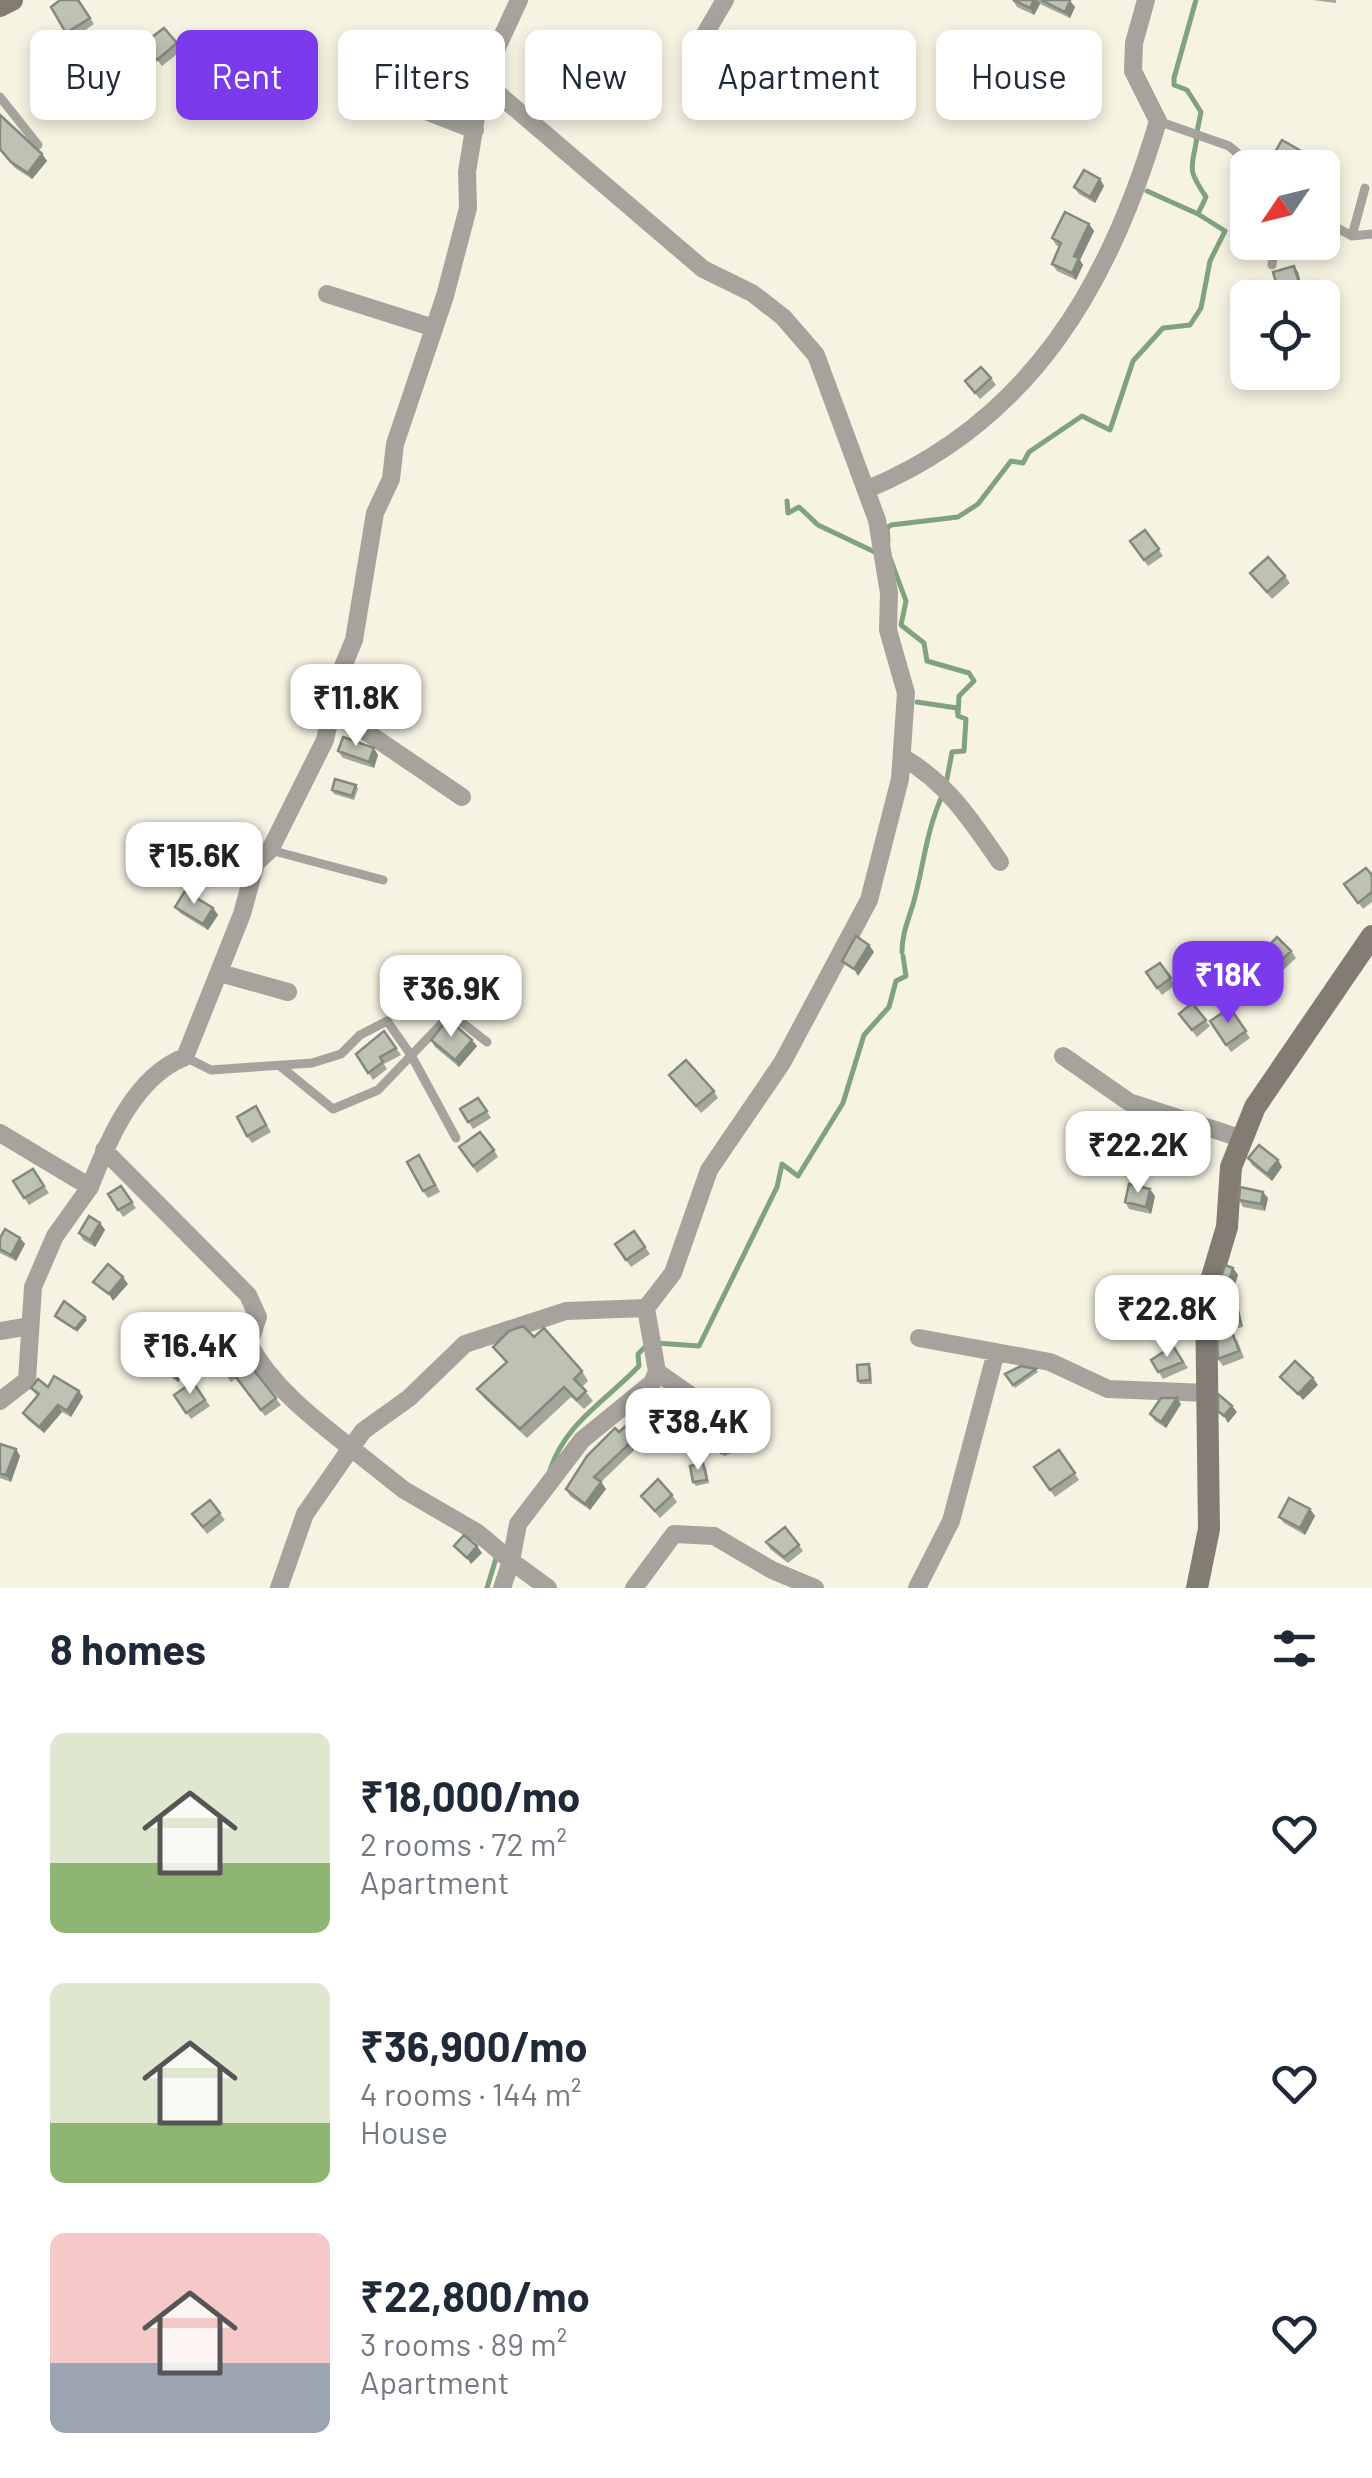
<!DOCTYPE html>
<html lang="en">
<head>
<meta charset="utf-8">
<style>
  :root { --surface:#fff; --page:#f6f6f7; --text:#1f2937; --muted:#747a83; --accent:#7c3aed }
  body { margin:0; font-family:Barlow,sans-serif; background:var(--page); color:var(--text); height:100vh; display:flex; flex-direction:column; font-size:38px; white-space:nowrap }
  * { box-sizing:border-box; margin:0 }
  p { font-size:32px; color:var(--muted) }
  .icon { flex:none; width:55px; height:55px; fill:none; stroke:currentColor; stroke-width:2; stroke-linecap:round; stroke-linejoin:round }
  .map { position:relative; height:1588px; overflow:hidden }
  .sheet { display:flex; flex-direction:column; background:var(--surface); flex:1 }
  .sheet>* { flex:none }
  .top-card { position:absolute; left:30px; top:30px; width:1312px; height:90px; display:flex; gap:20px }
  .needle { width:65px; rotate:235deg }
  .controls { position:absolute; left:1230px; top:150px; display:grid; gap:20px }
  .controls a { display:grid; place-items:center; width:110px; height:110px; border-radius:15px; background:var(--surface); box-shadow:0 5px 15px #0003; font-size:50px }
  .price { position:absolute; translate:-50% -85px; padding:0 22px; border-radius:20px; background:#fff; color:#222; font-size:32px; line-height:65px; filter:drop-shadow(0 2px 5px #0008) }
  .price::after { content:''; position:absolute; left:50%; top:60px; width:30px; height:22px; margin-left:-15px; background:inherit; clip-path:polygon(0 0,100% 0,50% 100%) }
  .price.active { background:var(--accent); color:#fff }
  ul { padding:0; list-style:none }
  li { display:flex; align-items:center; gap:30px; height:250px; padding:0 50px }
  li span { display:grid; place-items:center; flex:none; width:280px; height:200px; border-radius:15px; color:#555 }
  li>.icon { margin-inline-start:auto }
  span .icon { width:120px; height:120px; fill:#fffc; stroke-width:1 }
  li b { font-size:42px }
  h2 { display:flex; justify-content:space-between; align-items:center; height:120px; padding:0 50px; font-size:42px }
  .chip { padding:0 35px; border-radius:15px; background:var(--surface); box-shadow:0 5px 15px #0003; font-size:35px; line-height:90px }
  .chip.active { background:var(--accent); color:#fff }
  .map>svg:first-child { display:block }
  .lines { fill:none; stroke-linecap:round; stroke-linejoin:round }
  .stream { stroke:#80a27f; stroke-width:5 }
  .lane { stroke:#a7a39c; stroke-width:9 }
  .street { stroke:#a7a39c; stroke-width:18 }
  .secondary { stroke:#827c73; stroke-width:22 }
  .wall { fill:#a3a79a }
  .shaded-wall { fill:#84887d }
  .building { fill:#bdc2b3; stroke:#84887d; stroke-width:2.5 }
</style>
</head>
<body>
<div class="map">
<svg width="1372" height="1588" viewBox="0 0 1372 1588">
  <rect width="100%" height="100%" fill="#f6f3e2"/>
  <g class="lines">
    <path class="stream" d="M1196 0 1174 78V85L1187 90 1201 112 1197 132
      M1147 191 1198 214
      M787 501 788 513 799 507 818 525 879 554
      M888 542 887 528 891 525 958 517 978 504 1011 461 1023 463 1029 452 1082 416 1110 430 1133 361 1163 328 1190 325 1201 308 1210 261 1225 231 1198 214 1206 197C1186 167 1192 170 1197 137
      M890 558 906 601 901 625 924 643 927 661 969 673 974 681 959 696 958 715
      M917 702 957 708 958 716 966 719 964 751 952 752 946 784
      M902 952C902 931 910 917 915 897 924 862 927 828 943 794
      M656 1343 699 1346 777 1187 782 1164 798 1176 843 1103 864 1035 889 1007 896 981 906 976 903 956
      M550 1470C566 1422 607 1400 639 1366L638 1354 646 1346
      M487 1588 497 1555"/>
    <path class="lane" d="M0 97 38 145
      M1158 121 1229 146 1255 168
      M1322 220 1352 236 1372 234
      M1352 236 1365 188
      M1272 265 1275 242
      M270 850 383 880
      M185 1057 211 1070 312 1063 341 1054 360 1035 387 1021 411 1055 456 1138
      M280 1066 333 1109 378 1090 451 1014 487 1042"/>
    <path class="street" d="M699 44 725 0
      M395 99 475 130
      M327 294 431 327
      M868 489C1031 421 1110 284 1158 121L1133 71 1134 43 1146 0
      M331 708 462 797
      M904 758C948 784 971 820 1000 862
      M220 973 288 992
      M1063 1056 1129 1102 1240 1138
      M0 1133 90 1187 55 1236 33 1287 27 1380 0 1401
      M104 1150 248 1295 258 1317 249 1344C272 1387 314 1419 351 1448L363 1431 409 1398 465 1344 566 1311 646 1308
      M90 1187C108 1140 135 1076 185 1057L242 914 256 863 270 850 325 740 339 676 354 640 375 513 391 479 395 444 445 296 468 208 467 172 482 80 519 0
      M0 1331 30 1326
      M919 1338 1050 1362 1108 1389 1207 1393
      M657 1372 703 1404
      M279 1588 305 1514 351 1448 404 1490 478 1533 511 1561 518 1524 582 1440 652 1383 657 1372 646 1308 673 1273 709 1170 782 1063 869 900 900 779 906 693 888 630 889 593 877 520 816 355 783 317 752 293 703 269 482 80
      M502 1588 511 1561 548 1588
      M634 1588 674 1534 714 1536 772 1570 815 1588
      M917 1588 951 1521 996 1352"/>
    <path class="secondary" d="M0 6 12 0
      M1197 1588 1209 1529 1206 1297 1227 1227 1231 1167 1255 1107 1372 936"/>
  </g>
  <path class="wall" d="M78 0 94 24 71 40 66 33Z
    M1013 0H1069L1075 7 1070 18 1040 4 1034 15 1017 7Z
    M1313 0H1336V3Z
    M144 43H177L182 50 162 66Z
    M0 115 42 154 47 161 32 179 15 168 0 150Z
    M1310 156 1333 166 1330 189 1322 188V168H1283L1277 164 1272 157Z
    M1100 179 1104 186 1095 203 1079 194 1074 187Z
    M1089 224 1094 231 1080 260 1083 265 1076 280 1057 271 1052 264 1060 247 1056 245 1052 238Z
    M1298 272 1303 290 1282 296 1278 289Z
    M991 378 996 385 980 399 965 381Z
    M1145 530 1163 556 1148 566 1130 541Z
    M1250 573 1285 576 1290 583 1272 599Z
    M338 751 378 755 374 768 343 758Z
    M356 785 358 789 354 800 334 794 332 790Z
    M242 849 246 855 237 872 216 858 211 851Z
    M1372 875V902L1363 909 1344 884Z
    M175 907 213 908 218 915 208 930 180 913Z
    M1291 951 1296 958 1279 974 1261 954Z
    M1160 963 1175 985 1162 995 1146 972Z
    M1192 1003 1210 1026 1197 1037 1179 1014Z
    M1230 1008 1250 1038 1231 1052 1210 1021Z
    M384 1031 401 1055 384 1064 387 1069 373 1080 356 1054Z
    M431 1040 477 1046 459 1067 435 1047Z
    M669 1075 714 1091 718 1098 701 1113Z
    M478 1098 491 1118 473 1129 460 1109Z
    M260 1113 271 1132 252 1143 247 1136Z
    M459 1147 494 1150 498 1157 477 1173Z
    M1248 1158 1278 1160 1282 1167 1272 1181 1252 1165Z
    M424 1162 440 1192 428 1198 423 1191Z
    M33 1169 49 1193 29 1205 13 1181Z
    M121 1186 136 1208 123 1217 108 1194Z
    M1155 1196 1151 1214 1129 1209 1125 1202Z
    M1268 1198 1265 1211 1243 1207 1239 1200Z
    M100 1223 105 1230 95 1247 83 1240 79 1233Z
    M634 1231 650 1254 631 1267 615 1244Z
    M0 1238H20L25 1244 16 1261 0 1253Z
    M1233 1268 1238 1275 1232 1294 1223 1291 1219 1284Z
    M1239 1310 1243 1327 1227 1330 1222 1324Z
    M534 1337 582 1371 588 1381 582 1387 593 1401 584 1409 571 1397 527 1438 484 1398 477 1389 506 1363 493 1347Z
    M214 1338 178 1382 157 1367 153 1361Z
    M1237 1339 1244 1358 1223 1366 1218 1359Z
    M1173 1346 1188 1368 1163 1379 1151 1360Z
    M236 1348 281 1405 265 1416 236 1378 231 1382 217 1363Z
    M871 1367 872 1384H860L858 1381Z
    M1036 1369 1038 1372 1015 1388 1005 1374Z
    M193 1382 210 1406 191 1419 174 1395Z
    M48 1387 79 1391 83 1397 71 1417 62 1412 44 1433 27 1419 23 1413 37 1396 31 1388Z
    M1181 1404 1166 1428 1155 1421 1150 1414Z
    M647 1427 651 1434 601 1482 606 1489 590 1510 570 1496 566 1489 619 1432Z
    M732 1436 738 1451 724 1456 721 1453Z
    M0 1444 20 1456 11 1482 0 1478Z
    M1059 1450 1079 1480 1055 1497 1034 1467Z
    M706 1467 709 1483 696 1486 693 1482Z
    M672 1495 677 1502 660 1518 641 1496Z
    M210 1500 225 1520 207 1534 192 1514Z
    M1310 1509 1315 1516 1305 1535 1284 1523 1279 1517Z
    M785 1527 803 1551 788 1563 770 1549 766 1542Z"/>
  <path class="shaded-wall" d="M1034 0H1037L1040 4 1034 15 1030 8Z
    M1070 1 1075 7 1070 18 1065 12Z
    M42 154 47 161 32 179 28 173Z
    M1329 159 1333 166 1330 189 1325 182Z
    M1100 179 1104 186 1095 203 1090 197Z
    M1089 224 1094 231 1080 260 1083 265 1076 280 1072 273 1074 256Z
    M1294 266 1298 272 1303 290 1299 283Z
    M374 748 378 755 374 768 369 762Z
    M242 849 246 855 237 872 232 865Z
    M213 908 218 915 208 930 203 924Z
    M869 945 874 952 858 976 854 969Z
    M402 998 404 1001 396 1011 394 1008Z
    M472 1040 477 1046 459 1067 455 1060Z
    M1278 1160 1282 1167 1272 1181 1267 1174Z
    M1150 1189 1155 1196 1151 1214 1146 1207Z
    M1263 1192 1268 1198 1265 1211 1261 1204Z
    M100 1223 105 1230 95 1247 90 1240Z
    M20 1238 25 1244 16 1261 11 1255Z
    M1233 1268 1238 1275 1232 1294 1227 1287Z
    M123 1277 128 1284 113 1301 109 1294Z
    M1235 1303 1239 1310 1243 1327 1238 1321Z
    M85 1317 87 1320 77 1332 75 1329Z
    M209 1331 214 1338 178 1382 173 1375Z
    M1313 1378 1318 1385 1303 1400 1298 1394Z
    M79 1391 83 1397 71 1417 67 1411Z
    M1177 1398 1181 1404 1166 1428 1161 1422Z
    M58 1405 62 1412 44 1433 39 1427Z
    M1232 1406 1237 1412 1228 1423 1224 1416Z
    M16 1449 20 1456 11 1482 6 1475Z
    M601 1482 606 1489 590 1510 585 1504Z
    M1310 1509 1315 1516 1305 1535 1300 1528Z
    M477 1546 482 1553 471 1564 467 1558Z"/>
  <path class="building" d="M60 0H78L90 18 66 33 51 7Z
    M1013 0H1034L1030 8Z
    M1041 0H1069L1070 1 1065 12Z
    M164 28 177 43 157 60 144 43Z
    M0 115 42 154 28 173 11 162 0 149Z
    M1282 140 1310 156 1329 159 1325 182H1322V168H1289L1272 157Z
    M1084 170 1100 179 1090 197 1074 187Z
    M1065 212 1089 224 1074 256 1079 258 1072 273 1052 264 1061 243 1052 238Z
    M1294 266 1299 283 1278 289 1273 272Z
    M981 367 991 378 975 393 965 381Z
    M1145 530 1159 549 1144 560 1130 541Z
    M1268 557 1285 576 1267 592 1250 573Z
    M343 737 374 748 369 762 338 751Z
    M335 779 356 785 352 796 332 790Z
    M222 835 242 849 232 865 211 851Z
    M1366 868 1372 875V892L1358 903 1344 884Z
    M185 891 213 908 203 924 175 907Z
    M856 936 869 945 854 969 842 961Z
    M1277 937 1291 951 1274 968 1261 954Z
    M1160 963 1171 978 1157 988 1146 972Z
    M391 989 402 998 394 1008 383 999Z
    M1192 1003 1206 1020 1192 1030 1179 1014Z
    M1230 1008 1246 1031 1226 1045 1210 1021Z
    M448 1019 472 1040 455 1060 431 1040Z
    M384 1031 396 1048 380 1057 383 1062 368 1073 356 1054Z
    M686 1060 714 1091 696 1106 669 1075Z
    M478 1098 487 1111 468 1122 460 1109Z
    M256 1106 266 1125 247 1136 237 1117Z
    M480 1132 494 1150 473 1166 459 1147Z
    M1259 1145 1278 1160 1267 1174 1248 1158Z
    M419 1155 435 1185 423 1191 407 1162Z
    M33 1169 44 1186 24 1198 13 1181Z
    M1129 1184 1150 1189 1146 1207 1125 1202Z
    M121 1186 132 1202 118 1210 108 1194Z
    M1240 1187 1263 1192 1261 1204 1239 1200Z
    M89 1216 100 1223 90 1240 79 1233Z
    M5 1229 20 1238 11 1255 0 1249V1238Z
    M634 1231 645 1247 626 1260 615 1244Z
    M108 1264 123 1277 109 1294 93 1282Z
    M1225 1265 1233 1268 1227 1287 1219 1284Z
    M64 1301 85 1317 75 1329 55 1316Z
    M1235 1303 1238 1321 1222 1324 1218 1305Z
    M191 1315 209 1331 173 1375 153 1361Z
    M523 1326 534 1337 544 1328 582 1371 574 1379 586 1391 577 1400 564 1387 520 1429 477 1389 507 1362 493 1347 509 1331Z
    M1232 1332 1239 1351 1218 1359 1217 1338Z
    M1173 1346 1183 1362 1158 1372 1151 1360Z
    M236 1348 276 1398 261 1410 232 1372 227 1375 217 1363Z
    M1295 1361 1313 1378 1298 1394 1280 1377Z
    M869 1364 870 1380 858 1381 857 1365Z
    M1021 1366 1036 1369 1013 1385 1005 1374Z
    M54 1376 79 1391 67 1411 58 1405 39 1427 23 1413 39 1394 31 1388 38 1379 48 1387Z
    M193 1382 205 1400 186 1413 174 1395Z
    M1218 1394 1232 1406 1224 1416 1218 1411Z
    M1161 1398H1177L1161 1422 1150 1414Z
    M637 1416 647 1427 594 1477 601 1482 585 1504 566 1489 587 1456 615 1428 619 1432Z
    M732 1436 736 1448 721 1453 717 1441Z
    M0 1444 16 1449 6 1475 0 1473Z
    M1059 1450 1075 1473 1050 1490 1034 1467Z
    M703 1463 707 1480 693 1482 690 1466Z
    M658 1479 672 1495 655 1511 641 1496Z
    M1289 1498 1310 1509 1300 1528 1279 1517Z
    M210 1500 220 1513 203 1527 192 1514Z
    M785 1527 799 1545 784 1557 766 1542Z
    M464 1535 477 1546 467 1558 454 1546Z"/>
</svg>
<div class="controls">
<a><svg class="needle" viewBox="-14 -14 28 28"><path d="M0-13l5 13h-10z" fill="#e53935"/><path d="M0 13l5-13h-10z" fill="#747a83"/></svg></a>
<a><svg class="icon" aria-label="locate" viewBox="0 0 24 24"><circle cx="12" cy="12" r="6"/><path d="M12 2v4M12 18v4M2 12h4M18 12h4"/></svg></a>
</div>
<b class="price" style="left:356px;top:749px">₹11.8K</b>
<b class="price" style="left:194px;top:907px">₹15.6K</b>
<b class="price active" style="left:1228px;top:1026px">₹18K</b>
<b class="price" style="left:451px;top:1040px">₹36.9K</b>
<b class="price" style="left:1138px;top:1196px">₹22.2K</b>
<b class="price" style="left:1167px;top:1360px">₹22.8K</b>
<b class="price" style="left:190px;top:1397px">₹16.4K</b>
<b class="price" style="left:698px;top:1473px">₹38.4K</b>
<div class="top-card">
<a class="chip">Buy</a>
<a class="chip active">Rent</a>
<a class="chip">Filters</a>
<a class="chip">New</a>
<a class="chip">Apartment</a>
<a class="chip">House</a>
</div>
</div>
<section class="sheet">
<h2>8 homes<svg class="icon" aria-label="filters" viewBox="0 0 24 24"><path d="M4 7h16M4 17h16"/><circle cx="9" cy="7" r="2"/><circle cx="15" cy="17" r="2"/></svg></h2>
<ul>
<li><span style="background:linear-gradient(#dfe7d0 65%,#8fb573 0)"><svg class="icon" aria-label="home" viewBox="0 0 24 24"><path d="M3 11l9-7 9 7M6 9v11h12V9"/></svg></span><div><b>₹18,000/mo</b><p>2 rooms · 72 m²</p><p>Apartment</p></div><svg class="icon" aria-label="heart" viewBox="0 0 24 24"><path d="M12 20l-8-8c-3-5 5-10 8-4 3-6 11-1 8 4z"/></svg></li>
<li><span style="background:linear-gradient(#dfe7d0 70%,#8fb573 0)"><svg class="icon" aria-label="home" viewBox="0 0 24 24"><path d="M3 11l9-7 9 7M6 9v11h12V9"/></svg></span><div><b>₹36,900/mo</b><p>4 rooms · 144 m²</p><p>House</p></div><svg class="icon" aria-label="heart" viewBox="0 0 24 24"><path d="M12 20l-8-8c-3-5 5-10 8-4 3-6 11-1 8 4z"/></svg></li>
<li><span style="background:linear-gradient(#f6c9c9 65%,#9aa5b1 0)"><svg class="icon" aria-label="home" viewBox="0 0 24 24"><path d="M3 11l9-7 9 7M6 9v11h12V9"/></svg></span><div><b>₹22,800/mo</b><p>3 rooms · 89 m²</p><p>Apartment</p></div><svg class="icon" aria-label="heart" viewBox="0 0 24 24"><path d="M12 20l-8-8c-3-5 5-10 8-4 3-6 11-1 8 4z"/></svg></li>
</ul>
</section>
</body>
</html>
